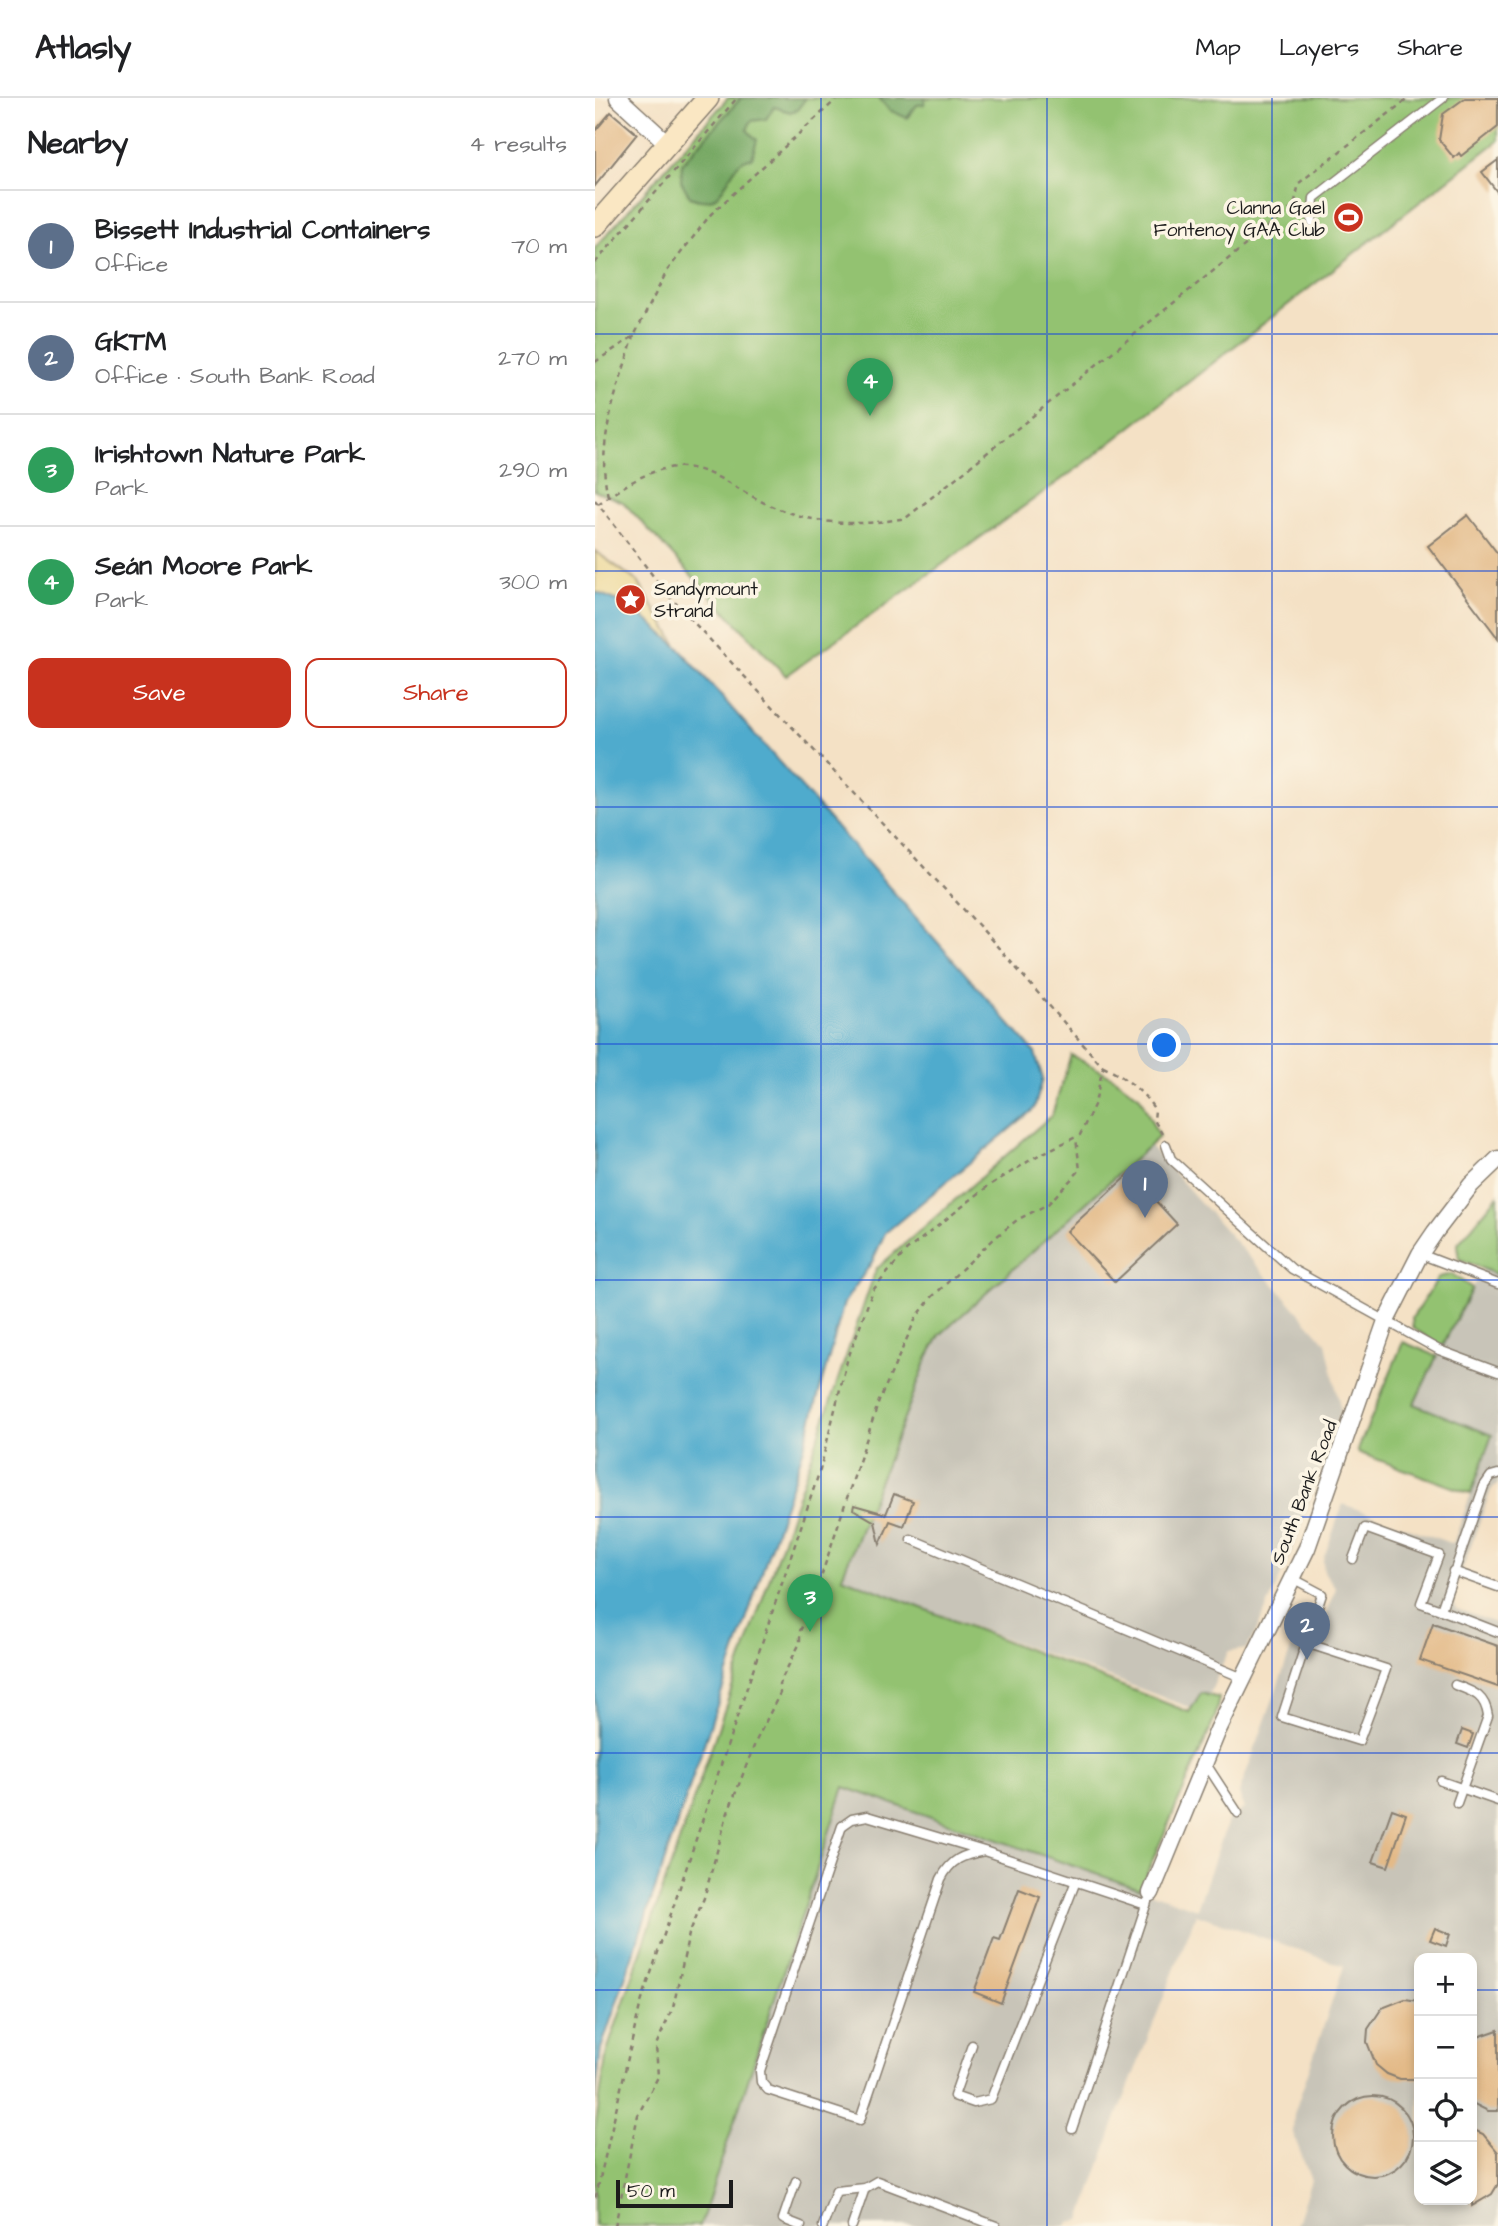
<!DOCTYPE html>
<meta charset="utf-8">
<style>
body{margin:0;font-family:"Architects Daughter",sans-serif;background:#f6f6f6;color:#202124}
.controls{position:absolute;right:21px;bottom:21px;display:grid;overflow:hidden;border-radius:14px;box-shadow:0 4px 10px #0003}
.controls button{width:63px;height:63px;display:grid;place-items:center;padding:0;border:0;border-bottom:2px solid #e0e0e0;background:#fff;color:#202124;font:35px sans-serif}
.scale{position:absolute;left:21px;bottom:18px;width:117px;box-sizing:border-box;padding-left:7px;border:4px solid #1c1c1c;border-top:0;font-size:19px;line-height:24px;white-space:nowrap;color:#1c1c1c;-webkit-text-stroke:5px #fcf5e5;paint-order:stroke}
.you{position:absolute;left:570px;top:948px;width:24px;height:24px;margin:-18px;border:5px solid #fff;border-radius:50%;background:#1a73e8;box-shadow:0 0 0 10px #1a73e833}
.badge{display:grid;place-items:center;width:46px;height:46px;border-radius:50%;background:#c8321e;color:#fff;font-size:23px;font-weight:700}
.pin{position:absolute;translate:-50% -58px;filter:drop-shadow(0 2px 4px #0008)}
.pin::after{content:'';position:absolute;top:37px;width:24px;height:21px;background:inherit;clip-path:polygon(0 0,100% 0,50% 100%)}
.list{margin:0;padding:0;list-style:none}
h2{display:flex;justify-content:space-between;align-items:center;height:91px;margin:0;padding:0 28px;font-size:30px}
h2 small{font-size:23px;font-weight:400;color:#757577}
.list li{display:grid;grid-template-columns:46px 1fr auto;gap:21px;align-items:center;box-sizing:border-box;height:112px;padding:0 28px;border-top:2px solid #e0e0e0}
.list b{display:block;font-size:26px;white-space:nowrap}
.list p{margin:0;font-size:23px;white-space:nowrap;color:#757577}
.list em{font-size:23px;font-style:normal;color:#757577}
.actions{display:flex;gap:14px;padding:21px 28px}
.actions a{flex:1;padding:16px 0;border:2px solid #c8321e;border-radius:14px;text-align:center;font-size:24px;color:#c8321e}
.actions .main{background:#c8321e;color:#fff}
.icon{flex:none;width:38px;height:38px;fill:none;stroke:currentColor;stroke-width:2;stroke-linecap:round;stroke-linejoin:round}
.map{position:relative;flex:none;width:903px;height:2128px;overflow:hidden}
header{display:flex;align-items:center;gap:42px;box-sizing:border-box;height:98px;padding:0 35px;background:#fff;border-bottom:2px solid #e0e0e0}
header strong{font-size:33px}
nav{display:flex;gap:38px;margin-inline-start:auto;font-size:24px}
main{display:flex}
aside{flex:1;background:#fff}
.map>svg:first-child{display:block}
</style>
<header>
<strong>Atlasly</strong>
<nav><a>Map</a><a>Layers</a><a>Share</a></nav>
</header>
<main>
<aside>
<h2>Nearby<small>4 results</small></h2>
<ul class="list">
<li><span class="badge" style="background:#5c6f8a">1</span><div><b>Bissett Industrial Containers</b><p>Office</p></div><em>70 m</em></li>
<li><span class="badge" style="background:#5c6f8a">2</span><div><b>GKTM</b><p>Office · South Bank Road</p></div><em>270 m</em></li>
<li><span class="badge" style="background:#2e9e5b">3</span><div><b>Irishtown Nature Park</b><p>Park</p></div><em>290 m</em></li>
<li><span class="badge" style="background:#2e9e5b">4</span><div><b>Seán Moore Park</b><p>Park</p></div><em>300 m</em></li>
</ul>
<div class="actions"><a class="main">Save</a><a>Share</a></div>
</aside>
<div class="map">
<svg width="903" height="2128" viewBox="0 0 903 2128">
<rect width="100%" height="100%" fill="#fcf5e5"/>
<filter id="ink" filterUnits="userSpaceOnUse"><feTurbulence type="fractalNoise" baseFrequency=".0143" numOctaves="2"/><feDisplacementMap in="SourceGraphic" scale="14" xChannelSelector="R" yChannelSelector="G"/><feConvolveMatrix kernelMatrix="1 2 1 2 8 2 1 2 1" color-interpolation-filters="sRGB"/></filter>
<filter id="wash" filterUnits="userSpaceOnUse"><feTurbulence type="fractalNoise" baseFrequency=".00686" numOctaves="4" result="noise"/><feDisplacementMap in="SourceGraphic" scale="28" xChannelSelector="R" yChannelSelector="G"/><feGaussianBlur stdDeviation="1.57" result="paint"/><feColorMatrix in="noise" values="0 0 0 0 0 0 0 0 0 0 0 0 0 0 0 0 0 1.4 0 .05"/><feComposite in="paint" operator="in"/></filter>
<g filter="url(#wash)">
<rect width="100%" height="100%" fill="#f4e1c5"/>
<g fill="#c8c4b8" fill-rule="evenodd">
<polygon points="555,1048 731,1245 746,1313 696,1455 659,1538 651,1551 633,1554 607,1614 247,1479 333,1259 345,1237"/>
<path d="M903,1146V1386L896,1392L857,1499L861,1511L903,1526V2128H701L716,2082L698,2035L699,2016L749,1868L601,1816L520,2024L486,2122L474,2124L472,2128H105L249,1688L602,1811L634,1720L649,1711L644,1695L708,1518L728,1525L741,1490L729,1474L728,1462L748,1406L858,1446L897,1337L819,1306L863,1213ZM824,1860H877V2102H824Z"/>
</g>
<g fill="#93c271" stroke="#586f46" stroke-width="2">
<polygon points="133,0 903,0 903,43 491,364 191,578 28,404 0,393 0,150"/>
<polygon points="476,957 518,979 545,999 564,1039 345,1237 333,1259 247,1479 594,1614 606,1595 624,1600 620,1620 545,1791 249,1689 105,2128 0,2128 0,2031 12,1953 281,1171 457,1017"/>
<polygon points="903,1097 903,1177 864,1161 862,1147"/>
<polygon points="857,1176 877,1190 847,1249 818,1230 817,1220 844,1179"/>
<polygon points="808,1244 842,1258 819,1306 897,1337 876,1396 762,1354"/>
</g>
<g fill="#76a863" stroke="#496240" stroke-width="2">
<path d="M146,0H211L202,12L195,14L179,9L171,21L156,23L152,32L162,42L157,60C128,61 137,116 95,99L86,83L87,65Z"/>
<polygon points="284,0 330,0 329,6 322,7 312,20 294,12"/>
</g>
<polygon fill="#eeda9e" stroke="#857b5d" stroke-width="2" points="0,453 43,484 83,549 36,508 0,494"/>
<polygon fill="#4fabcd" stroke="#366474" stroke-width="2" points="0,494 36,508 83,549 440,955 448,981 439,1011 290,1135 277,1164 249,1205 208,1353 6,1951 0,2003"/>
<g id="blocks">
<g fill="#e3ba88">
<polygon points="870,0 903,0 903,29 866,58 864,55 859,60 844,42 848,16"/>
<polygon points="16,14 42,36 0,88 0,33"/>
<polygon points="903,62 903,95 887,74"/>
<polygon points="873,417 903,456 903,540 833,448"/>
<polygon points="535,1075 582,1126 520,1184 472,1133"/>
<polygon points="299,1396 318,1403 309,1428 295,1423 285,1446 280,1424 258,1411 259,1407 291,1416"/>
<polygon points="838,1525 903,1548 903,1589 825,1562"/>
<polygon points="867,1632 878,1636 873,1650 862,1646"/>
<polygon points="797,1711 811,1716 793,1769 778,1764"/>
<polygon points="424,1791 445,1799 406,1905 379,1894 399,1840 405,1842"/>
<polygon points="840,1830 855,1836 851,1848 835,1842"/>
<polygon points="810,1901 824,1903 824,1980 819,1981 805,1981 792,1976 781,1967 772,1944 773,1931 787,1910"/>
<polygon points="903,1932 903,2013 893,2013 877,2005 877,1941"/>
<circle cx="778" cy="2038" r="40"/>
<polygon points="877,2031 888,2036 903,2054 903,2086 897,2096 877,2108"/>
</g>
</g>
</g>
<g filter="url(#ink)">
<use href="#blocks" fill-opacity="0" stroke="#887e70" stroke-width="2"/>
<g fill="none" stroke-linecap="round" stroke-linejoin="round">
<defs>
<g id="lane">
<polyline points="717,124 719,100 848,0"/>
<polyline points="571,1047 576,1061 697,1171 844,1252 903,1274"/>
<polyline points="825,1156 903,1186"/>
<polyline points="903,1376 896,1378 889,1388 846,1512 903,1534"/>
<polyline points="316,1441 648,1580"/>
<polyline points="758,1461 770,1430 844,1457 826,1505 846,1512"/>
<polyline points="858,1473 903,1489"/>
<polyline points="697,1480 727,1496 687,1619 764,1643 791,1571 711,1545"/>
<path d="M860,1587C879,1594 890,1597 893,1618L862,1705"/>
<polyline points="609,1663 643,1715"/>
<polyline points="846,1683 903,1703"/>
<path d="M389,1753L272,1718L257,1721L247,1728L165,1973L166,1984L173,1992L265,2022L346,1781C356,1761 368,1757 389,1753L551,1807"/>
<polyline points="377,1947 359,1998 379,2005 396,2001 481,1783"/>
<polyline points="477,2031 552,1804"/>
<polyline points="201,2083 188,2121 206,2128"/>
<polyline points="228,2128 241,2093 270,2090"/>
<polyline points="257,2128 270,2090 282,2083 401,2128"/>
</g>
<g id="street">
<polyline points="23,0 72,45"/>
<polyline points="556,1795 623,1632 712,1450 791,1223 825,1156 840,1134 876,1087 903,1061"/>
</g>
<polyline id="secondary" points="0,128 113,0"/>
</defs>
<use href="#lane" stroke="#887e70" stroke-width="11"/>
<use href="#street" stroke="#887e70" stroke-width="19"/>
<use href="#secondary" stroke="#887e70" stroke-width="24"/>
<g stroke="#887e70" stroke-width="2.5" stroke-dasharray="5 5" stroke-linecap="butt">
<polyline points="0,165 142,0"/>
<polyline points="0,264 39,238 72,173 116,116 243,0"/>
<path d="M13,398C0,345 23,289 39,238"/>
<polyline points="0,402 72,496 387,831 508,969 500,1005 485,1037 442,1058 392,1089 311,1153 278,1192 252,1263 225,1372 45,1908 0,2102"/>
<path d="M3,406C26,390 51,372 80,369C112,366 147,395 174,407C219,427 264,429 311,420L699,108L704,85L814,0"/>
<path d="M508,969C530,979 547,992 560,1012L559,1022L567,1036"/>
<polyline points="20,2128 43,2017 63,1979 61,1947 78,1910 94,1836 109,1800 132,1717 161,1643 185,1595 184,1586 205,1545 205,1533 215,1512 284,1303 321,1220 337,1199 401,1139 422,1122 453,1106 485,1072 481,1040"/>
</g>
<use href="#lane" stroke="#fff" stroke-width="8"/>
<use href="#street" stroke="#fff" stroke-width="16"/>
<use href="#secondary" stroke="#fae7c3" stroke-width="21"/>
</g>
</g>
<path fill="none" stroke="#1d4ed8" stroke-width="2" stroke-opacity="0.55" d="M226,0V2128M452,0V2128M677,0V2128M0,236H903M0,473H903M0,709H903M0,946H903M0,1182H903M0,1419H903M0,1655H903M0,1892H824M877,1892H903"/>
<defs>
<symbol id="stadium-disc" viewBox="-11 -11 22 22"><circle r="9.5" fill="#c8321e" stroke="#fcf5e5"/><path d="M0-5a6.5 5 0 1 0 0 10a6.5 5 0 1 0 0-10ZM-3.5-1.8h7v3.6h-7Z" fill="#fff"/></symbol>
<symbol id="sight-disc" viewBox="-11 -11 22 22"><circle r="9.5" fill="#c8321e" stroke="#fcf5e5"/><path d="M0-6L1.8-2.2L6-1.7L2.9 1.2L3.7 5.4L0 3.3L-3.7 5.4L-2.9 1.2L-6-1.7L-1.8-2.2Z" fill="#fff"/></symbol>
</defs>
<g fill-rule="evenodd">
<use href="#stadium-disc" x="736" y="102" width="35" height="35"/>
<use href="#sight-disc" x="18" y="484" width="35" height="35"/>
</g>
<g text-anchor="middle" stroke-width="7" stroke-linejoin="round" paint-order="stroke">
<g font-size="19" fill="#1c1c1c" stroke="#fcf5e5" text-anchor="end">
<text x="730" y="116">Clanna Gael<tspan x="730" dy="22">Fontenoy GAA Club</tspan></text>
<text x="59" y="497" text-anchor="start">Sandymount<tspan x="59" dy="22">Strand</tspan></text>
</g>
<g font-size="19" fill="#1c1c1c" stroke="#fcf5e5">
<text transform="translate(708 1394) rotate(-69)" y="7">South Bank Road</text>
</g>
</g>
</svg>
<div class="controls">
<button>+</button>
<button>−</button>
<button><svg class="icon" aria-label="locate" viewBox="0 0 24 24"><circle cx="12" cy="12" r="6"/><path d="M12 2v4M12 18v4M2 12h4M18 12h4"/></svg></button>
<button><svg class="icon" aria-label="layers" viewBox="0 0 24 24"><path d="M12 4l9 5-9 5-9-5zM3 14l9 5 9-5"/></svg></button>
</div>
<div class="scale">50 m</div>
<div class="you"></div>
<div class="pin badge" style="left:550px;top:1120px;background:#5c6f8a">1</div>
<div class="pin badge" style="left:712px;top:1562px;background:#5c6f8a">2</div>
<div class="pin badge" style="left:215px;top:1534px;background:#2e9e5b">3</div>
<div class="pin badge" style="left:275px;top:318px;background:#2e9e5b">4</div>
</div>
</main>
